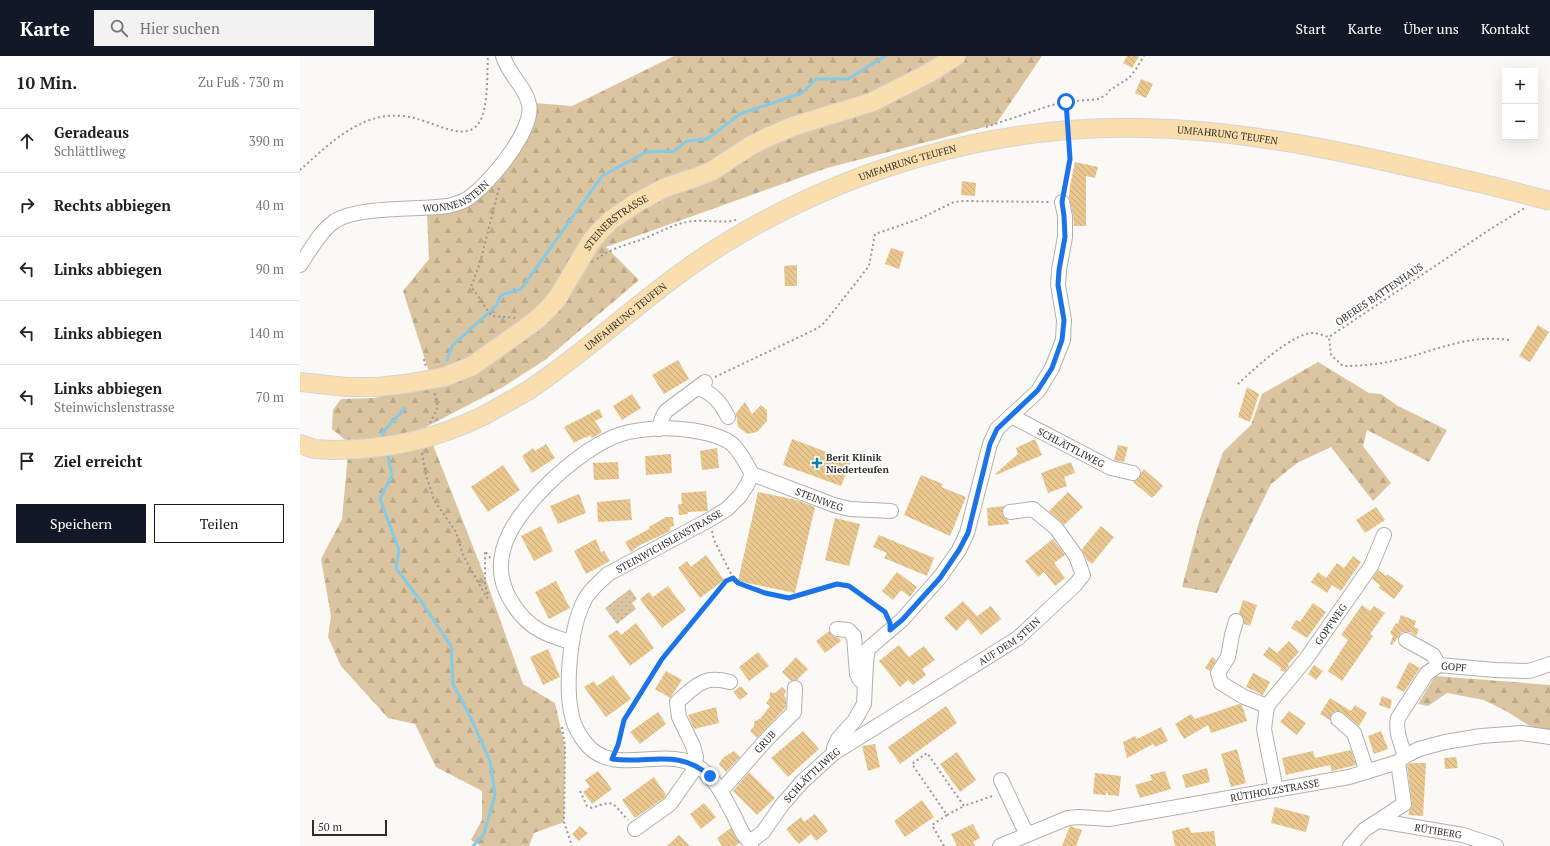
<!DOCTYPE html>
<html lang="de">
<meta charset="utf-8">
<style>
body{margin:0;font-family:"PT Serif",serif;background:#f2f2f2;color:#202124}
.controls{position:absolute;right:12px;top:12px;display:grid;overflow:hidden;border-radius:0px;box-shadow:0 4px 16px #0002}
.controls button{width:36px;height:36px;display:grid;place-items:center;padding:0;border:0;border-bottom:1px solid #e0e0e0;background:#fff;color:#202124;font:20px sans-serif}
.scale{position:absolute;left:12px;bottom:10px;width:75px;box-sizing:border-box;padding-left:4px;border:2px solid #2f2e2d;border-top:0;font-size:11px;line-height:14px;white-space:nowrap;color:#2f2e2d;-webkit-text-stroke:3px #fff;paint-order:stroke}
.stop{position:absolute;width:12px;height:12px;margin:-9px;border:3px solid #1a73e8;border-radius:50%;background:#fff}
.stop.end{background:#1a73e8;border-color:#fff;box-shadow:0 1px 4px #0008}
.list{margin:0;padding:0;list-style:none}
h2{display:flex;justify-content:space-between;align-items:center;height:52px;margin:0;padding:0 16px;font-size:17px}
h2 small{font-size:13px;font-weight:400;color:#757577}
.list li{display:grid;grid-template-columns:26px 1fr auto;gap:12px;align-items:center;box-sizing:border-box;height:64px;padding:0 16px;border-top:1px solid #e0e0e0}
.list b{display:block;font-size:15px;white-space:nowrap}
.list p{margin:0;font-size:13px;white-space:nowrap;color:#757577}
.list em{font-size:13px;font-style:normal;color:#757577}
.actions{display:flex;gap:8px;padding:12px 16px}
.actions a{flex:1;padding:9px 0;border:1px solid #111827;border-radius:0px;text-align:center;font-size:14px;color:#111827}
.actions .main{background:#111827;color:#fff}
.icon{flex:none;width:22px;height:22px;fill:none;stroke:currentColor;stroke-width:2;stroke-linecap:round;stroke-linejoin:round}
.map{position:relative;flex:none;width:1250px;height:790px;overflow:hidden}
header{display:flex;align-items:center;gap:24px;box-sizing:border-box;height:56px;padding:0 20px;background:#111827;color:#fff}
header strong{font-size:19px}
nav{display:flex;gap:22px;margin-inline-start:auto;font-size:14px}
.search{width:280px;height:36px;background:#f2f2f2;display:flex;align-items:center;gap:10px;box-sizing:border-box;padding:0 14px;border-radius:0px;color:#757577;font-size:15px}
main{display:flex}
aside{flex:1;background:#fff}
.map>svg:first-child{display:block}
</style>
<header>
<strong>Karte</strong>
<div class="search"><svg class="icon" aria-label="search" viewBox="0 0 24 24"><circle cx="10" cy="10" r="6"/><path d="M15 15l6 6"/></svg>Hier suchen</div>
<nav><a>Start</a><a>Karte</a><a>Über uns</a><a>Kontakt</a></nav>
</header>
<main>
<aside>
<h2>10 Min.<small>Zu Fuß · 730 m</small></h2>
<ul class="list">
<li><svg class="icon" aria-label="ahead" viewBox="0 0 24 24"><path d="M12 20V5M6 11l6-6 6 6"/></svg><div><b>Geradeaus</b><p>Schlättliweg</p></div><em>390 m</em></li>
<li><svg class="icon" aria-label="right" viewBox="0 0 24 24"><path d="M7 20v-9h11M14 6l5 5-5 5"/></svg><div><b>Rechts abbiegen</b></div><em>40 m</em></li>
<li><svg class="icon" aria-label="left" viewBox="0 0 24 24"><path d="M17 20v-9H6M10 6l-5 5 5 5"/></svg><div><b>Links abbiegen</b></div><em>90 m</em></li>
<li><svg class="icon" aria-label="left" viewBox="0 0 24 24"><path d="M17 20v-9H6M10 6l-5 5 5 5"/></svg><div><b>Links abbiegen</b></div><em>140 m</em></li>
<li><svg class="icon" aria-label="left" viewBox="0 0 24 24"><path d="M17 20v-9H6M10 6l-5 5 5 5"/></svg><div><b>Links abbiegen</b><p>Steinwichslenstrasse</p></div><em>70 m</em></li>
<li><svg class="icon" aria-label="arrive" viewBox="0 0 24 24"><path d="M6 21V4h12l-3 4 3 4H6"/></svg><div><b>Ziel erreicht</b></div></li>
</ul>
<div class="actions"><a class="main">Speichern</a><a>Teilen</a></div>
</aside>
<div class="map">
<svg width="1250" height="790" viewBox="0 0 1250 790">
<defs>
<pattern id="forest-firs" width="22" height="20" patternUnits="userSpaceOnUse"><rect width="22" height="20" fill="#dbc4a0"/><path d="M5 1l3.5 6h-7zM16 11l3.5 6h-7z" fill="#bca98a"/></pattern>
<pattern id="park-dots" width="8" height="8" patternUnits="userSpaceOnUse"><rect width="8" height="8" fill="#dbc4a0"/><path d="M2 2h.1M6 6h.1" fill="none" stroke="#bca98a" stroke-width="1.8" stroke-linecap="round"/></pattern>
<pattern id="building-back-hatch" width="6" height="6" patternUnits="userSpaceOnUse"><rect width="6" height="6" fill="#e9c78f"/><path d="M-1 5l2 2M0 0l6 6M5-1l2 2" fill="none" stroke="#c8ab7c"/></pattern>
</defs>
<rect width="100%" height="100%" fill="#fbf9f6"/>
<g fill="url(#forest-firs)">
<polygon points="374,0 742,0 696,68 527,112 306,191 339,224 245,304 203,331 126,371 186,524 223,628 255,647 265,691 264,766 234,777 229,790 180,790 171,784 182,764 182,735 136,711 115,668 88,662 41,610 28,581 31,560 21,503 42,463 49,387 32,373 33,354 41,343 75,342 132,325 103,235 129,203 127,158 170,146 235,47 272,50"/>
<polygon points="1018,306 1069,337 1081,338 1098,350 1147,374 1129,406 1067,374 1063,390 1091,427 1073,445 1031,391 997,407 971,428 917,537 882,531 899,466 923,396 951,369 962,338"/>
<polygon points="1135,620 1250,629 1250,683 1206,655 1184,644 1147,637 1128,650 1118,648"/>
</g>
<polygon fill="url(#park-dots)" points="330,533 337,543 332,547 336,553 317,568 305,552"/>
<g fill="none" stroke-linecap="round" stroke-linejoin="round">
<g stroke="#83cbe7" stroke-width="3">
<polyline points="147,304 152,290 196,250 201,239 221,233 302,120 346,96 374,95 387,85 407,83 440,58 502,37 516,23 548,23 585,0"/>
<polyline points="84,385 82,377 105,352"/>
<polyline points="87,396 92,419 80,443 99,494 96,512 125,551 151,590 153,628 169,658 190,705 195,739 184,778 173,790"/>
</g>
</g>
<g fill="url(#building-back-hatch)">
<polygon points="827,0 839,0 832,12 823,7"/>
<polygon points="841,23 853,28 846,42 835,37"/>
<polygon points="775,106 798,111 795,122 786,120 786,170 774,170 773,158 769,142 770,130"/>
<polygon points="662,125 676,127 675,140 661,139"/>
<polygon points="591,192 604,196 599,213 585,208"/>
<polygon points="497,209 497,230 485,230 484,210"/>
<polygon points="1238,269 1249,276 1230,306 1219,300"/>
<polygon points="378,304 389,323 364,338 352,319"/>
<polygon points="947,331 959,338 950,366 938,361"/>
<polygon points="332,338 341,352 322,364 313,350"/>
<polygon points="445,346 452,358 461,349 467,354 467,365 457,376 447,378 438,371 436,357"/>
<polygon points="299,353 303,361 295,365 302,376 292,382 290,379 286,382 285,381 274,387 264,371"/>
<polygon points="492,383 551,405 541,430 483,409"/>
<polygon points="735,383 742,399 696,419 695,418 718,398 716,392"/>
<polygon points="246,388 255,402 232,417 222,400 233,392 235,395"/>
<polygon points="818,389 828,391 824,406 814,404"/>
<polygon points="417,392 419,412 402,414 400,395"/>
<polygon points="371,398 372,417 346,419 345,400"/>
<polygon points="318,406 319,423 294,424 293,407"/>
<polygon points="771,406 775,417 764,421 767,430 748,437 741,417"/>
<polygon points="203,409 220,434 188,456 171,431"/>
<polygon points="844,413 863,430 852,442 833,426 839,422 841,417"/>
<polygon points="621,419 643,428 641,431 666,441 650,480 604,459"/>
<polygon points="406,435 408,455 388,456 388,458 379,459 378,448 382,448 381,437"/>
<polygon points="458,436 496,444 515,451 495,537 438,525"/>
<polygon points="768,436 783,451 764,469 749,455"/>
<polygon points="279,438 286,457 258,468 250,450"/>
<polygon points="330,443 332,464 298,466 297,446"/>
<polygon points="704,450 702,457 704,461 708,464 709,468 688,470 687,452"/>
<polygon points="1076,451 1085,464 1065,477 1056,464"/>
<polygon points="366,461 373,461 374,470 370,471 370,475 338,490 331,496 325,486 349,473 349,471"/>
<polygon points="535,462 560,468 549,510 525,504"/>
<polygon points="241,470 253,495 234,505 221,480"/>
<polygon points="801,470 814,481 792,508 786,503 782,493"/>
<polygon points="579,479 634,502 627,520 584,502 587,497 573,491"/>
<polygon points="296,483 301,496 304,495 310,505 286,518 274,495"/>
<polygon points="753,483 765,499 754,507 765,522 755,530 744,516 738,521 725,505"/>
<polygon points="406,499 424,524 400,542 378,512 387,505 391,511"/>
<polygon points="1053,500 1061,506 1041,535 1032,529 1027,537 1011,526 1018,516 1026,522 1037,507 1044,512"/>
<polygon points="1078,514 1086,520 1087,518 1104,530 1094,543 1079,532 1080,529 1072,523"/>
<polygon points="597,516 617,531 610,541 601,534 593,544 582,535"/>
<polygon points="256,525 270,552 249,563 235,536"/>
<polygon points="368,530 386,554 362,572 340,543 349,536 353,541"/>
<polygon points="943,544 957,549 950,570 944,568 944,563 939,557"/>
<polygon points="663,545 677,560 691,550 701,563 681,579 668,563 656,575 644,562"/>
<polygon points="1013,547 1026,556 1007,582 991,572 996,564 1000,566"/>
<polygon points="1062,549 1070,555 1074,550 1085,557 1070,578 1073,580 1042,625 1028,615 1048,584 1041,579"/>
<polygon points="1101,559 1116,565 1114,571 1119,573 1116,580 1110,576 1102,576 1092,589 1090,588 1093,580 1090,577 1096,567 1098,568"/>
<polygon points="336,567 354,592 330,610 308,580 317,574 321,579"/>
<polygon points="529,575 532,580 539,582 541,585 525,597 516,585"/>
<polygon points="989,585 999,596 988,608 989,610 984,616 980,614 981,612 963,599 969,591 977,597"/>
<polygon points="599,589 609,601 624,590 635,604 622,613 626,619 613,629 608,624 600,631 579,605"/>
<polygon points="248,593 260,621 243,629 230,601"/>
<polygon points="458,596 469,610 449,625 439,611"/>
<polygon points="496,601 508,613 497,624 491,625 482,616"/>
<polygon points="912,601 916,604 910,615 905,612"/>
<polygon points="1109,606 1120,612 1104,636 1096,632"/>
<polygon points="1014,609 1023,615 1016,624 1008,618"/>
<polygon points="366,615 382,624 370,642 355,633"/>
<polygon points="953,617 970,626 963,639 946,631"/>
<polygon points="313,619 331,643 306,661 284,631 294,625 297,630"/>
<polygon points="441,630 448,638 440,644 433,636"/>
<polygon points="482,631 486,635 484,640 486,642 486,651 457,682 450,675 454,670 454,666 457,664 460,663 470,650 466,647 470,642 470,636 475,637"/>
<polygon points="1082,640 1092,644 1090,653 1079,649"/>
<polygon points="1030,642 1051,655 1055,649 1067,657 1059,670 1040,655 1036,655 1032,657 1030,664 1020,658"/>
<polygon points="939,648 942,649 947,665 911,677 908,669 884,683 875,668 891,658 895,663"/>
<polygon points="646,650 657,667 600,708 588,691"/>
<polygon points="416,651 419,667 394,673 388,659"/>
<polygon points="989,655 1006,667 997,679 980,666"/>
<polygon points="358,656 366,668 340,688 330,676"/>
<polygon points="861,671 868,685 855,691 853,688 827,702 823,686 835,680 837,683"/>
<polygon points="503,675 519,693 488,721 471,702"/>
<polygon points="1081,675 1088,693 1074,698 1068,680"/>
<polygon points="575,688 580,711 568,715 562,690"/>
<polygon points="937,693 946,727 931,731 921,698"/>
<polygon points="1051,694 1056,709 1032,715 1030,709 986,719 982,702 1013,695 1015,702"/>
<polygon points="434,695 440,701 426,716 419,708 424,701"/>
<polygon points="657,696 676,724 660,736 640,708"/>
<polygon points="1156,701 1158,712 1145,713 1144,702"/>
<polygon points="1111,707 1126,707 1123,760 1108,759 1112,747 1107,709"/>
<polygon points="907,712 910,726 886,732 882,719"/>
<polygon points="298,715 312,733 292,748 283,736 290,731 285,724"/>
<polygon points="865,715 871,733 840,742 835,729 852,724 850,719"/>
<polygon points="449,716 475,742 457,759 433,735"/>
<polygon points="795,717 821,720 819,740 808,739 807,735 806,735 806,739 793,738"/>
<polygon points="354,721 366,739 364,742 335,762 322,744"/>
<polygon points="622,744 634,761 605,781 594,765"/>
<polygon points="404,747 416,761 401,773 390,758"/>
<polygon points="975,751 1010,760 1006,776 971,767"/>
<polygon points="515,758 528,775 516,785 511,778 499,788 486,773 501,761 504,766"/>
<polygon points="673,768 680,782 673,786 675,790 657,790 651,778"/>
<polygon points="280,770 288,777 279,785 272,778"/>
<polygon points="770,770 782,774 776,790 762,790"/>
<polygon points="889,771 891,777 914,775 916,790 875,790 872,775"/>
<polygon points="431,772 440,787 435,790 422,790 417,782"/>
<polygon points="379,779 390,790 367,790"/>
</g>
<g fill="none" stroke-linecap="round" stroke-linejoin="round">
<defs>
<g id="minor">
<path id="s1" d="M0,209C10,195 20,175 35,165C59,150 118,154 148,150C155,148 164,146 170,141C190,127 235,73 229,48C225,30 208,18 203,0"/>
<path d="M398,332C413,337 421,347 428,361"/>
<path id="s2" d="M711,360L811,412L833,417"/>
<polyline points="359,373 362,362 366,355 405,326"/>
<path id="s3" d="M452,418L534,449L550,453L591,455"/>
<polyline points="936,565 932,579 928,601 918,617 921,627 944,641 967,650"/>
<polyline points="537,573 548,574 554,580 557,618 560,624"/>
<polyline points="1106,584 1133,599 1139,609"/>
<path d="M272,587C262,583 250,580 241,575C228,568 217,556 210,543C183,497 221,454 253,423C274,404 301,382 329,376C349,372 370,371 390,374C403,376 421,379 432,388C441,396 446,408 452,418L447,429L440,440L427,453L409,464L308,518C300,526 289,534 284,545C270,573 264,634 273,664C276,675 286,690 295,696C307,704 319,705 333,704C346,704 362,701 375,703C406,706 420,732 432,756C436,763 439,771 443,778C446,782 450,785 451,790"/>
<polyline points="1038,663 1054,677 1067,716"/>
<polyline points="534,697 534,692 538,683 555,664 564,648 566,606 568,593 602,564 640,521 659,494 667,477 690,388 697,373 738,335 752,312 763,284 764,264 758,229 759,214 765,181 765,160 762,146"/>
<path id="s4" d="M1105,700C1101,687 1095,675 1098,662L1127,617L1139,609L1195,614L1229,615L1250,608"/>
<polyline points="701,724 727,779"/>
<path id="s5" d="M976,734L964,673L967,650L1006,603L1071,510L1084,479"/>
<path id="s6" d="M421,735L468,682L494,656L495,632"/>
<path id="s7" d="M1080,765L1163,779L1196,790"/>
<path d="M335,773L370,748L394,714L396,701L393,690L379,661L377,646C397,629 403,619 430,626"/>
<path id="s8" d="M450,786L463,776L482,749L502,726L534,697L718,582L775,529L783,519L776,500L756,472L733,453L710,456"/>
<path id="s9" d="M700,790L768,762L779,761L809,763L1049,721L1098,706L1105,700L1119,693L1145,686L1181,680L1222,677L1250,681"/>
<polyline points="1050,790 1064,774 1104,748 1098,706"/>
</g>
<g id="major">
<path id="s10" d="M0,326L47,331H77L104,328L144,321L172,310L234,266L245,256L257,243L290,187L300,175L311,164L336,147L364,132L397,121L412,115L450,90L468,81L494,70L572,46L629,17L656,0"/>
<path id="s11" d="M185,359L229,334L253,317C310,275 362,226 422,189C548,111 694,69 842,72C960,74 1077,103 1192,130"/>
<polyline points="0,388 14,393 33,394"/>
</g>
</defs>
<use href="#minor" stroke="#b1b0ad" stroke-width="16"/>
<use href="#major" stroke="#d5d5d5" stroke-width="20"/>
<g stroke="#9a9896" stroke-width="2" stroke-dasharray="2 3" stroke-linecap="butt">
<polyline points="766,46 767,54"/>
<polyline points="686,71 752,49 766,46 799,43 807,38 810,34 829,22 836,13 844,0"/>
<path d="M0,114C25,92 52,64 87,60C97,59 108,60 117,63C139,68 173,91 183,58C188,40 187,19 188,0"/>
<path d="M199,132L180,207L171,231C179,240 184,251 192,260L217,262"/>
<polyline points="764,134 770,103"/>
<path d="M297,203C312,191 331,188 348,181C364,174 378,166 395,165C410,164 425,168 439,163"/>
<path d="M1209,284C1170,278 1137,294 1101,303C1082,308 1062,310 1043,310L1031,299L1029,281L1192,172L1225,152"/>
<polyline points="124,303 126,311"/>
<polyline points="415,321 518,272 525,266 569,210 575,178 619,163 654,146 663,145 751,146"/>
<path d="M938,328C953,314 993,276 1014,277C1018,277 1024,280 1029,281"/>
<polyline points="130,367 138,351 134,336"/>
<polyline points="122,397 126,419 134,444 156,476 163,499 187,542 188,540 185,528 185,495 191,503"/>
<polyline points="412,475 414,484 433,522 437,527 465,537 489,542 537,528 549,530 585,556 587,561"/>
<polyline points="262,671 265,691 264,766 272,790"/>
<polyline points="316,693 324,664 362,603 426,525 433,522"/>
<path d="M280,735L287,750L292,752C315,743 312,747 328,764"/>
<polyline points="647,759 664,750"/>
<polyline points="644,790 632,769 647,759 612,708 627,697 664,750 695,739"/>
</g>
<use href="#minor" stroke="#fff" stroke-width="14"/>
<use href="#major" stroke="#fadead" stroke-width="18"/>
<defs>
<g id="major-bridge">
<polyline points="1192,130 1250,145"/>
<path d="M33,394C91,393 134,384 185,359"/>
</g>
</defs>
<use href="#major-bridge" stroke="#d5d5d5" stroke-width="20" stroke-linecap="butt"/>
<polyline stroke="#9a9896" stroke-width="2" stroke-dasharray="2 3" stroke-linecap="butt" points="767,54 770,103"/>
<use href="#major-bridge" stroke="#fadead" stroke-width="18"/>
</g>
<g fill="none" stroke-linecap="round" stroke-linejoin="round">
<path stroke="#1a73e8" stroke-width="5" d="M410,720C378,692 350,708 312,703L318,689L324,664L362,603L426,525L433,522L438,527L465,537L489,542L537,528L549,530L585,556L590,567V574L602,564L640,522L659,494L668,477L690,388L697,373L738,334L752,312L762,284L764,264L758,229L759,214L765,181L764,160L762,146L770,103L766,46"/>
</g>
<path fill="#0385a8" stroke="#fff" stroke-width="1.5" d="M515 401h4v4h4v4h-4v4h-4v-4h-4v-4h4z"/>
<g text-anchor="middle" stroke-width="3.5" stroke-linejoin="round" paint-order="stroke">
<g font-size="10" fill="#2f2e2d" stroke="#fff">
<text dy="4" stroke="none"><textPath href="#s11" startOffset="820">UMFAHRUNG TEUFEN</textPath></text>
<text dy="4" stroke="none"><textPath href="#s11" startOffset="496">UMFAHRUNG TEUFEN</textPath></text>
<text dy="4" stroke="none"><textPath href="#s1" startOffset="182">WONNENSTEIN</textPath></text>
<text dy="4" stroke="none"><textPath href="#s10" startOffset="382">STEINERSTRASSE</textPath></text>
<text transform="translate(1079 238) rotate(-34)" y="4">OBERES BATTENHAUS</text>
<text dy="4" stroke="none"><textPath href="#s11" startOffset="172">UMFAHRUNG TEUFEN</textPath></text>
<text dy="4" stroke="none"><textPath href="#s2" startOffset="68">SCHLÄTTLIWEG</textPath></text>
<text dy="4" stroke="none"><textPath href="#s3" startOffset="72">STEINWEG</textPath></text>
<text transform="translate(369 485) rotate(-29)" y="4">STEINWICHSLENSTRASSE</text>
<text dy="4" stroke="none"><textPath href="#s5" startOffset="189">GOPFWEG</textPath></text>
<text dy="4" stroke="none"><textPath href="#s8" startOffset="331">AUF DEM STEIN</textPath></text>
<text dy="4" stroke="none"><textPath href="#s4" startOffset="122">GOPF</textPath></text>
<text dy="4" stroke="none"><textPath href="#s6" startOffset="66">GRUB</textPath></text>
<text dy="4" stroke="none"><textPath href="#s8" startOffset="92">SCHLÄTTLIWEG</textPath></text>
<text dy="4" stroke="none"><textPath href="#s9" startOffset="283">RÜTIHOLZSTRASSE</textPath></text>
<text dy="4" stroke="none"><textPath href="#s7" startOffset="59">RÜTIBERG</textPath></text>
</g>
<g font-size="10" font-weight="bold" fill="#2f2e2d" stroke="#fff" text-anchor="start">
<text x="526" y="405">Berit Klinik<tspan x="526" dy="12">Niederteufen</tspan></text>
</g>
</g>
</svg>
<div class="controls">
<button>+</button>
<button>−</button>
</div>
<div class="scale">50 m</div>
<div class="stop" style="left:766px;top:46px"></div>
<div class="stop end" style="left:410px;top:720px"></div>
</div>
</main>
